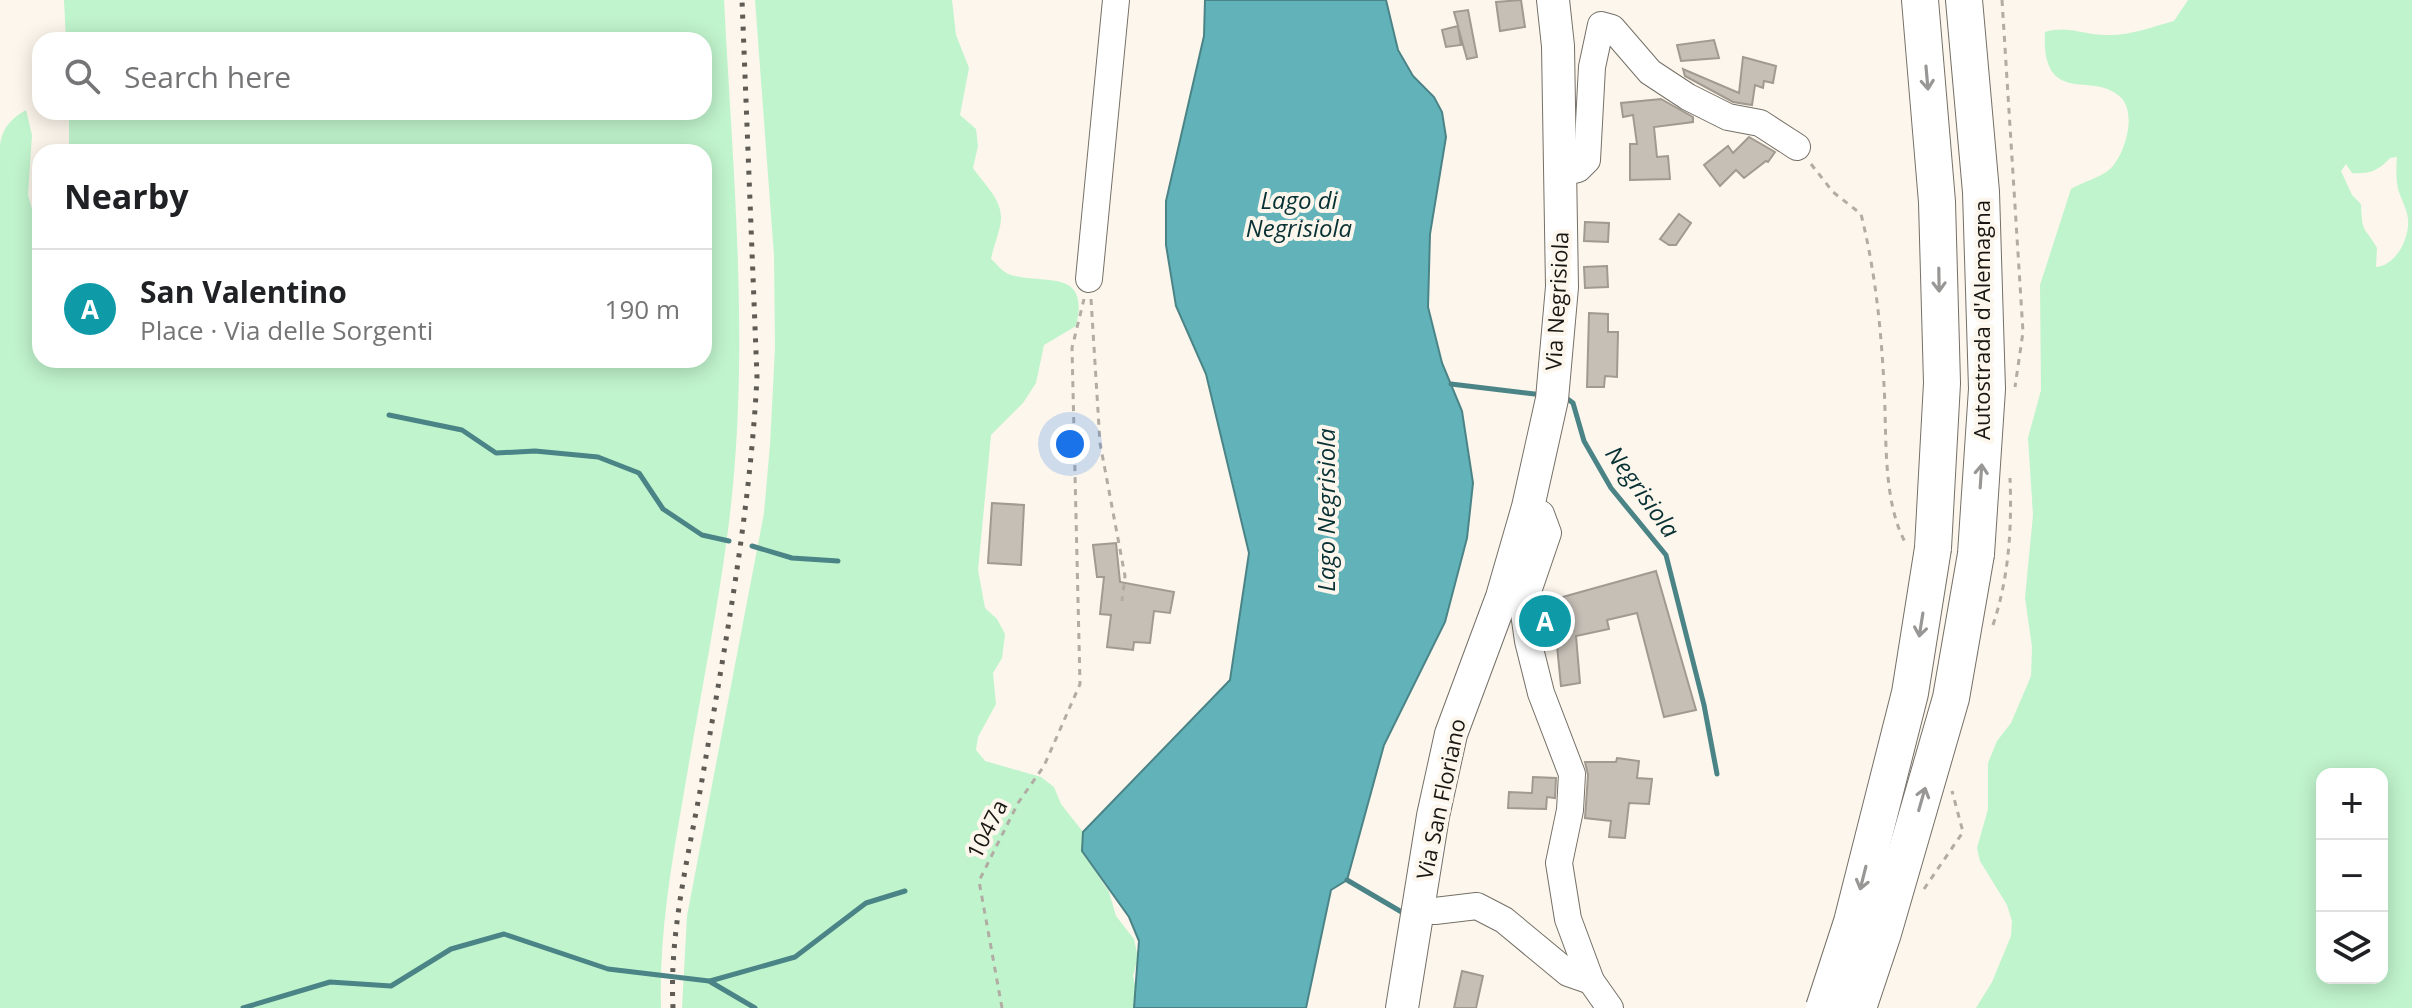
<!DOCTYPE html>
<meta charset="utf-8">
<style>
body{margin:0;font-family:"Open Sans",sans-serif;background:#f2f2f2;color:#202124}
.controls{position:absolute;right:24px;bottom:24px;display:grid;overflow:hidden;border-radius:16px;box-shadow:0 4px 20px #0003}
.controls button{width:72px;height:72px;display:grid;place-items:center;padding:0;border:0;border-bottom:2px solid #e0e0e0;background:#fff;color:#202124;font:40px sans-serif}
.you{position:absolute;left:1070px;top:444px;width:28px;height:28px;margin:-20px;border:6px solid #fff;border-radius:50%;background:#1a73e8;box-shadow:0 0 0 12px #1a73e833}
.badge{display:grid;place-items:center;width:52px;height:52px;border-radius:50%;background:#0f766e;color:#fff;font-size:26px;font-weight:700}
.pin{position:absolute;translate:-50% -50%;border:4px solid #fff;box-shadow:0 2px 8px #0006}
.list{margin:0;padding:0;list-style:none}
h2{display:flex;justify-content:space-between;align-items:center;height:104px;margin:0;padding:0 32px;font-size:34px}
h2 small{font-size:26px;font-weight:400;color:#757577}
.list li{display:grid;grid-template-columns:52px 1fr auto;gap:24px;align-items:center;box-sizing:border-box;height:120px;padding:0 32px;border-top:2px solid #e0e0e0}
.list b{display:block;font-size:30px;white-space:nowrap}
.list p{margin:0;font-size:26px;white-space:nowrap;color:#757577}
.list em{font-size:26px;font-style:normal;color:#757577}
.icon{flex:none;width:44px;height:44px;fill:none;stroke:currentColor;stroke-width:2;stroke-linecap:round;stroke-linejoin:round}
.map{position:relative;flex:none;width:2412px;height:1008px;overflow:hidden}
.search{position:absolute;background:#fff;box-shadow:0 4px 20px #0003;left:32px;top:32px;width:680px;height:88px;display:flex;align-items:center;gap:20px;box-sizing:border-box;padding:0 28px;border-radius:24px;color:#757577;font-size:30px}
.panel{position:absolute;background:#fff;box-shadow:0 4px 20px #0003;left:32px;top:144px;width:680px;height:224px;border-radius:24px}
.map>svg:first-child{display:block}
</style>
<div class="map">
<svg width="2412" height="1008" viewBox="0 0 2412 1008">
<rect width="100%" height="100%" fill="#fcf6ec"/>
<g fill="#c0f4cc" fill-rule="evenodd">
<path d="M64,0H724C733,176 751,355 728,530C716,622 697,713 682,804C670,872 659,939 661,1008H0V146C1,130 11,118 26,110L32,135L28,195L37,227L40,228V360H704V152H69V112H704V40H66Z"/>
<path d="M755,0H952L956,35L969,68L960,115L976,129L978,146L973,168C983,183 1002,199 1001,219C1001,228 993,248 991,259C997,264 1003,273 1011,275C1047,285 1090,268 1076,326L1044,345L1036,383L1023,403L991,435L978,570L985,608L997,619L1005,634L1002,658L993,673L996,704L978,737L976,750L985,761L1041,777L1054,787L1061,804L1083,832L1082,851L1109,892L1116,916L1134,939L1138,958L1133,976L1140,1008H682L687,916L764,513L770,445L775,348L774,256Z"/>
<path d="M2188,0H2412V1008H1976L1992,982L2011,936L2012,921L2007,905L1980,861L1977,848L1988,809V763L1997,741L2011,723L2031,676L2032,647L2025,598L2033,515L2028,438L2041,390L2040,285L2071,189C2082,182 2100,178 2110,169C2125,155 2139,110 2118,95C2100,81 2080,88 2064,81C2045,74 2044,49 2045,32C2067,25 2084,35 2106,35C2129,36 2152,27 2174,21ZM2397,157C2396,167 2396,179 2398,189C2401,199 2407,209 2408,219C2410,239 2395,266 2376,267L2377,248C2364,225 2362,235 2361,204L2352,195L2341,171L2346,164L2352,173C2370,174 2378,171 2390,158ZM2382,774V978H2322V774Z"/>
</g>
<polygon fill="#61b3b9" stroke="#4b8487" stroke-width="2" points="1205,0 1386,0 1398,50 1413,76 1434,97 1442,112 1446,137 1430,234 1428,307 1442,363 1462,411 1473,483 1467,538 1445,622 1384,745 1347,880 1331,890 1306,1008 1134,1008 1139,941 1129,917 1082,851 1083,832 1230,680 1249,553 1206,374 1176,306 1166,245 1166,201 1204,36"/>
<g fill="none" stroke-linecap="round" stroke-linejoin="round">
<g stroke="#4b8487" stroke-width="5">
<polyline points="1451,384 1543,395"/>
<polyline points="1565,397 1573,403 1584,441 1611,488 1666,555 1704,705 1717,774"/>
<polyline points="389,415 462,430 496,453 535,451 598,457 639,473 663,509 702,535 729,541"/>
<polyline points="752,546 792,558 838,561"/>
<polyline points="1347,880 1405,914"/>
<polyline points="710,981 795,957 866,903 905,891"/>
<polyline points="243,1008 330,982 391,986 451,949 504,934 608,969 709,981 755,1008"/>
</g>
</g>
<g fill="#c5bfb6" stroke="#a09a91" stroke-width="2">
<polygon points="1521,0 1525,27 1500,31 1496,2"/>
<polygon points="1468,10 1477,57 1467,59 1458,27 1461,45 1446,47 1442,30 1458,26 1454,12"/>
<polygon points="1714,40 1719,58 1681,61 1677,45"/>
<polygon points="1743,57 1776,66 1773,83 1764,81 1763,88 1755,85 1752,105 1733,102 1685,76 1683,69 1739,93"/>
<polygon points="1661,99 1693,117 1693,122 1654,127 1657,157 1668,156 1670,179 1630,180 1630,144 1637,144 1633,115 1623,117 1621,103"/>
<polygon points="1749,137 1775,152 1768,162 1766,161 1744,178 1736,170 1720,186 1704,165 1728,146 1733,153"/>
<polygon points="1679,214 1691,223 1676,245 1669,245 1660,239"/>
<polygon points="1585,222 1609,223 1608,242 1584,241"/>
<polygon points="1607,266 1608,287 1585,288 1584,267"/>
<polygon points="1589,313 1608,314 1608,332 1618,332 1617,377 1605,376 1604,387 1587,387"/>
<polygon points="992,503 1024,505 1021,565 988,563"/>
<polygon points="1116,543 1120,582 1174,592 1170,613 1154,611 1150,643 1134,642 1133,650 1107,647 1111,615 1100,614 1104,577 1097,577 1093,545"/>
<polygon points="1656,571 1696,710 1664,717 1637,613 1607,620 1609,629 1576,636 1580,683 1561,686 1556,636 1544,637 1541,603"/>
<polygon points="1617,758 1639,761 1637,778 1652,779 1649,804 1629,803 1625,838 1609,837 1611,821 1585,818 1588,775 1585,762 1616,762"/>
<polygon points="1533,777 1556,778 1555,798 1547,797 1546,809 1508,808 1509,792 1532,793"/>
<polygon points="1462,971 1483,976 1476,1008 1454,1008"/>
</g>
<g fill="none" stroke-linecap="round" stroke-linejoin="round">
<defs>
<g id="minor">
<polyline points="1560,173 1578,169 1587,160 1592,67 1601,25 1612,28 1650,72 1688,97 1728,117 1760,123 1797,147"/>
<polyline points="1089,279 1116,0"/>
<polyline points="1528,507 1541,514 1548,533 1523,606 1528,641 1541,693 1572,774 1570,810 1559,863 1568,919 1591,981 1610,1008"/>
<polyline points="1419,909 1435,911 1477,906 1504,920 1568,973 1591,981"/>
</g>
<polyline id="major" points="1402,1008 1433,816 1451,734 1502,597 1528,507 1552,399 1562,287 1558,46 1553,0"/>
<g id="highway">
<polyline points="1920,0 1937,202 1942,383 1933,548"/>
<polyline points="1964,0 1981,192 1987,389 1976,554"/>
</g>
</defs>
<use href="#minor" stroke="#757067" stroke-width="28"/>
<use href="#major" stroke="#757067" stroke-width="34"/>
<use href="#highway" stroke="#757067" stroke-width="38"/>
<g stroke="#b1aca4" stroke-width="3" stroke-dasharray="6 6" stroke-linecap="butt">
<polyline points="2002,0 2023,332 2015,387"/>
<path d="M1811,164L1833,192L1861,214C1875,270 1881,327 1884,385C1887,433 1882,499 1905,542"/>
<polyline points="1091,299 1100,443 1125,576 1122,601"/>
<path d="M1993,625C2009,577 2012,528 2010,478"/>
<polyline points="1924,889 1963,832 1952,791"/>
<polyline points="1002,1008 979,881 1018,803 1044,766 1080,684 1072,348 1084,299"/>
</g>
<use href="#minor" stroke="#fff" stroke-width="26"/>
<use href="#major" stroke="#fff" stroke-width="32"/>
<use href="#highway" stroke="#fff" stroke-width="36"/>
<path stroke="#5f5c56" stroke-width="5" stroke-dasharray="4 8" stroke-linecap="butt" d="M673,1008C669,932 689,854 702,780C725,646 750,513 757,377L742,0"/>
<defs>
<g id="highway-bridge">
<polyline points="1824,1008 1852,922 1910,693 1933,548"/>
<polyline points="1858,1008 1883,933 1951,698 1976,554"/>
</g>
</defs>
<use href="#highway-bridge" stroke="#757067" stroke-width="38" stroke-linecap="butt"/>
<use href="#highway-bridge" stroke="#fff" stroke-width="36"/>
</g>
<defs><path id="oneway-shaft" d="M-6 0H5M1.5-3L5.5 0L1.5 3" fill="none" stroke-width="1.6" stroke-linecap="round" stroke-linejoin="round" transform="scale(2)"/></defs>
<g stroke="#989795">
<use href="#oneway-shaft" transform="translate(1927 78) rotate(85)"/>
<use href="#oneway-shaft" transform="translate(1939 280) rotate(89)"/>
<use href="#oneway-shaft" transform="translate(1981 476) rotate(-86)"/>
<use href="#oneway-shaft" transform="translate(1921 625) rotate(99)"/>
<use href="#oneway-shaft" transform="translate(1922 799) rotate(-74)"/>
<use href="#oneway-shaft" transform="translate(1863 878) rotate(104)"/>
</g>
<g text-anchor="middle" stroke-width="8" stroke-linejoin="round" paint-order="stroke">
<g font-size="22" fill="#191713" stroke="#fcf6ec">
<text transform="translate(1557 301) rotate(-87)" y="8">Via Negrisiola</text>
<text transform="translate(1982 320) rotate(-90)" y="8">Autostrada d'Alemagna</text>
<text transform="translate(1441 799) rotate(-78)" y="8">Via San Floriano</text>
<text transform="translate(987 829) rotate(-63)" y="8">1047a</text>
</g>
<g font-size="24" font-style="italic" fill="#073134" stroke="#fcf6ec">
<text x="1299" y="209">Lago di<tspan x="1299" dy="28">Negrisiola</tspan></text>
<text transform="translate(1642 492) rotate(54)" y="8">Negrisiola</text>
<text transform="translate(1327 510) rotate(-90)" y="8">Lago Negrisiola</text>
</g>
</g>
</svg>
<div class="controls">
<button>+</button>
<button>−</button>
<button><svg class="icon" aria-label="layers" viewBox="0 0 24 24"><path d="M12 4l9 5-9 5-9-5zM3 14l9 5 9-5"/></svg></button>
</div>
<div class="you"></div>
<div class="pin badge" style="left:1545px;top:621px;background:#0f9aa8">A</div>
<div class="search"><svg class="icon" aria-label="search" viewBox="0 0 24 24"><circle cx="10" cy="10" r="6"/><path d="M15 15l6 6"/></svg>Search here</div>
<section class="panel">
<h2>Nearby<small></small></h2>
<ul class="list">
<li><span class="badge" style="background:#0f9aa8">A</span><div><b>San Valentino</b><p>Place · Via delle Sorgenti</p></div><em>190 m</em></li>
</ul>
</section>
</div>
